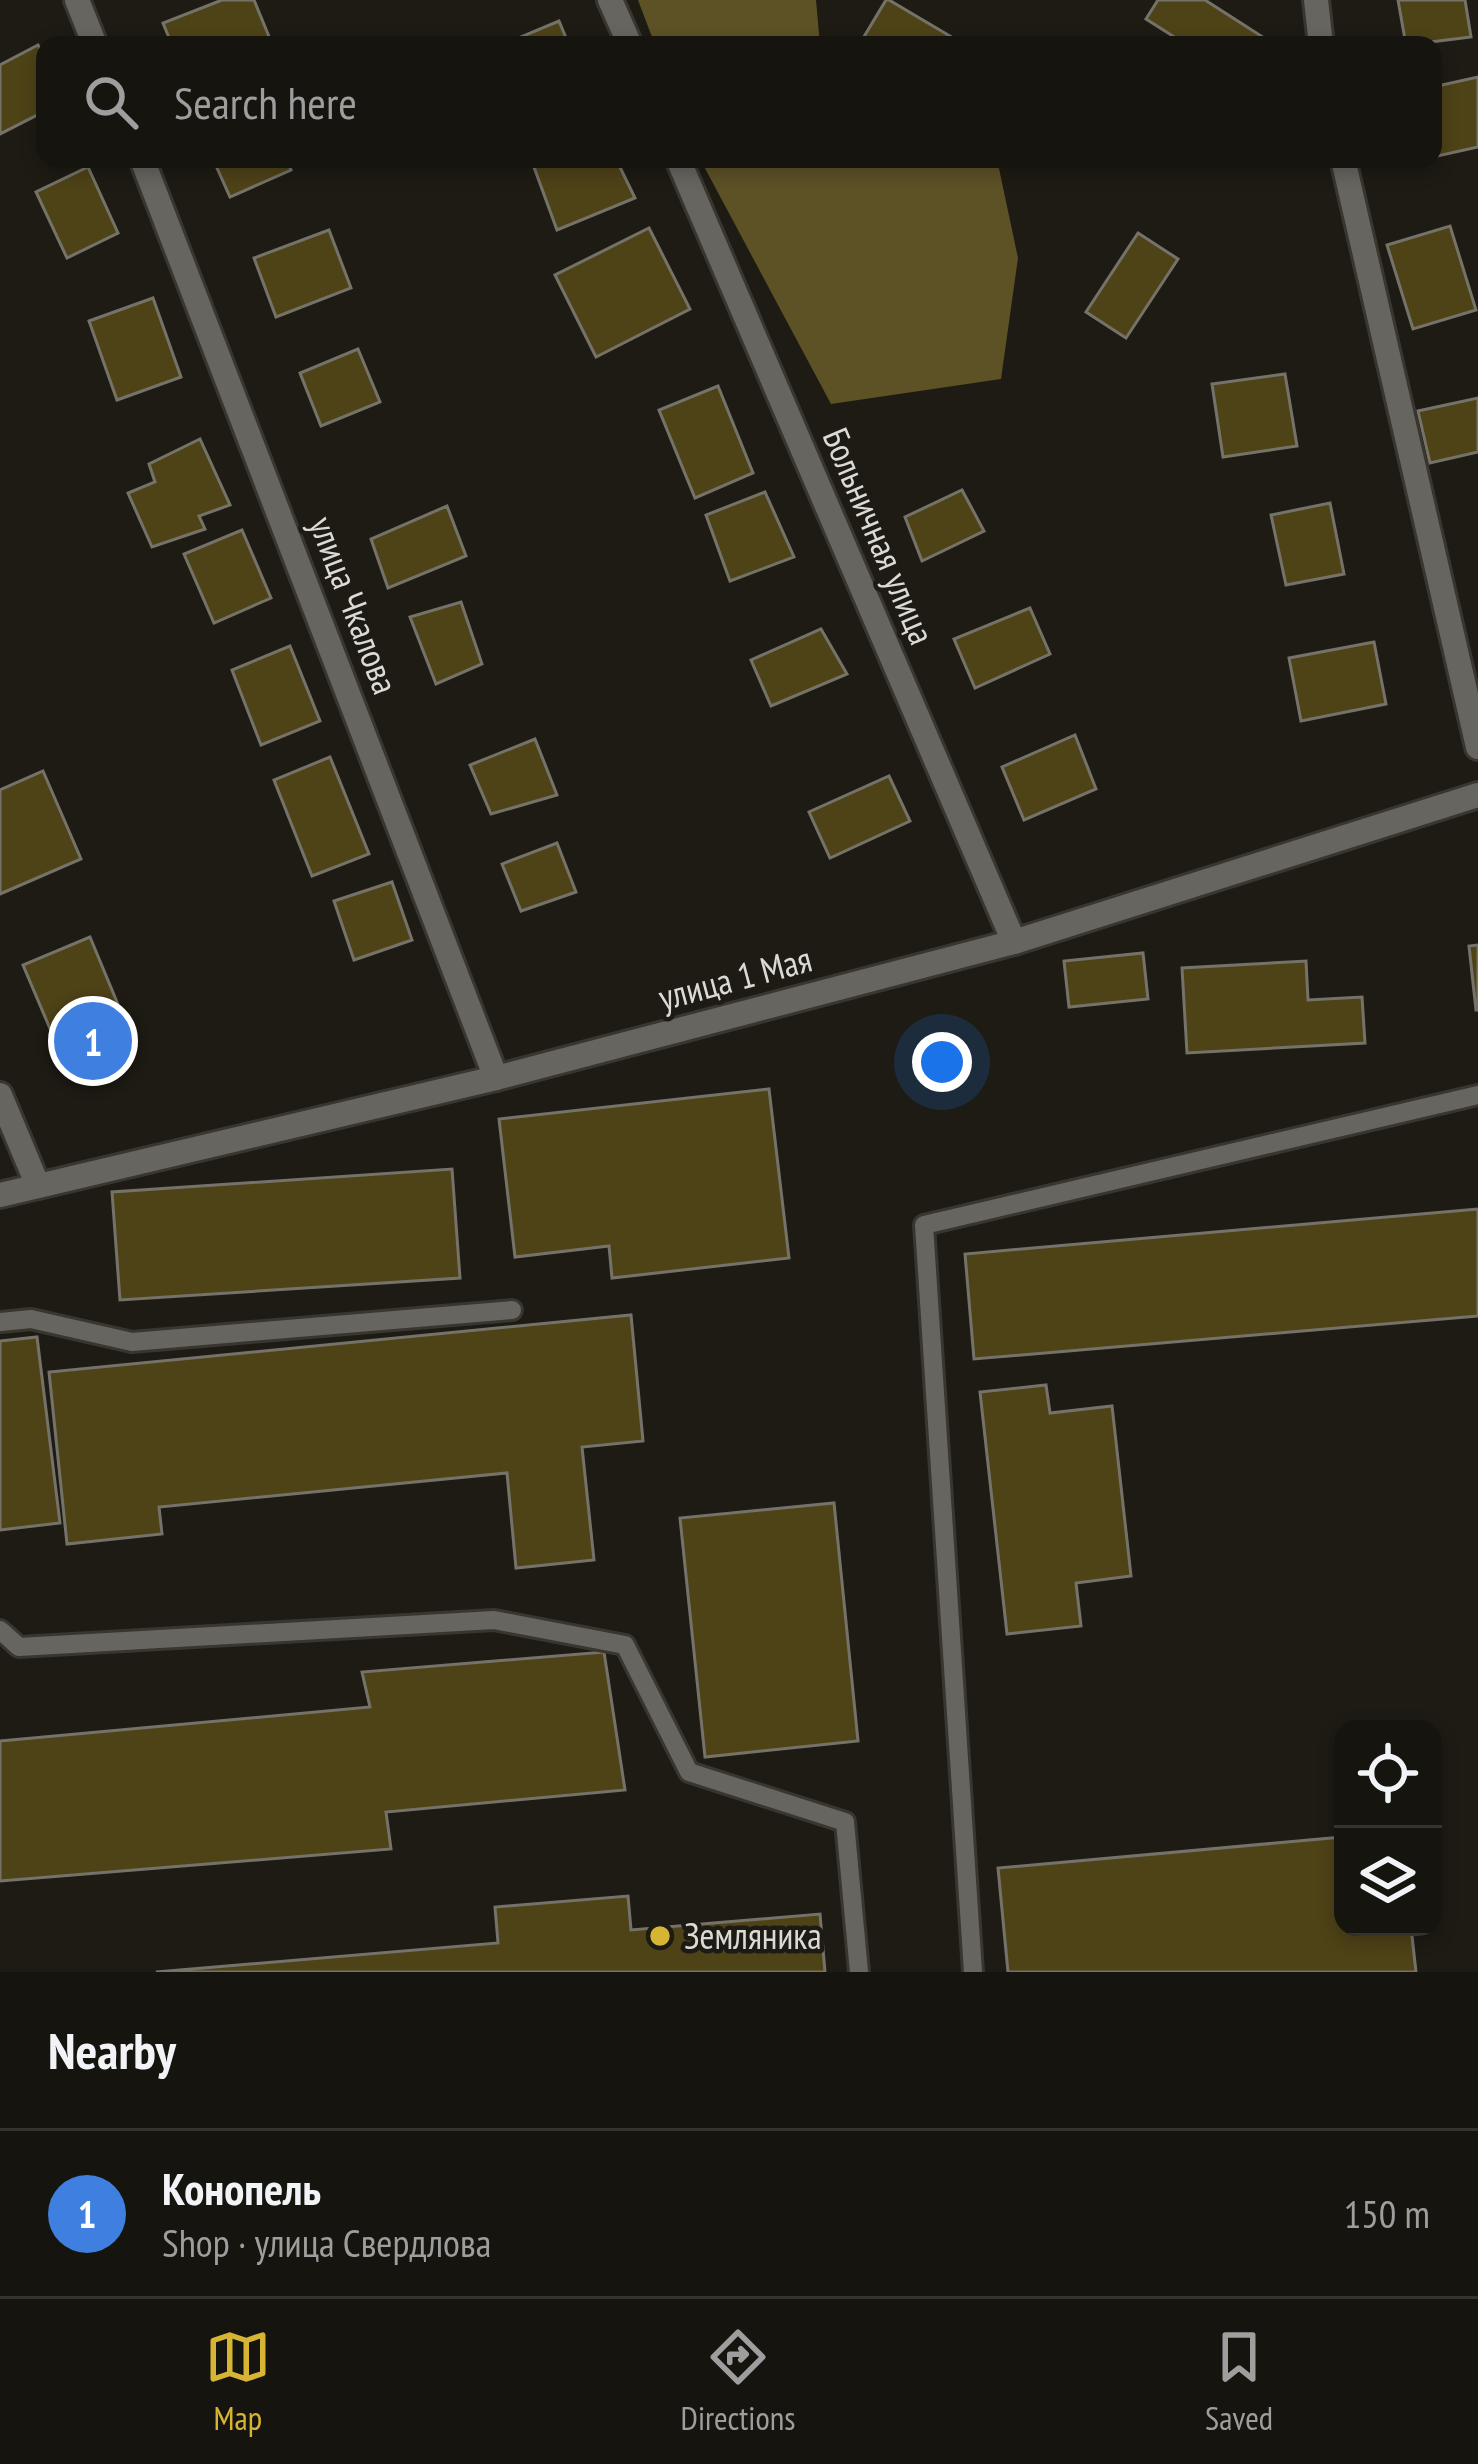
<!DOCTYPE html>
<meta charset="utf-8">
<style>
body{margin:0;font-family:"PT Sans Narrow",sans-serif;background:#1f1d17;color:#f1f3f6}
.controls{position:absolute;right:36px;bottom:36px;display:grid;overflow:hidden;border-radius:24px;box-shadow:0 6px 18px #0003}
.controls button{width:108px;height:108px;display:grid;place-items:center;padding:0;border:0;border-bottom:3px solid #35332e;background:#16140e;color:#f1f3f6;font:60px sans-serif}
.you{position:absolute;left:942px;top:1062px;width:42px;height:42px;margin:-30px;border:9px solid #fff;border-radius:50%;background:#1a73e8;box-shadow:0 0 0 18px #1a73e833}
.badge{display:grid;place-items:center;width:78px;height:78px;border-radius:50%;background:#d6b534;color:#fff;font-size:39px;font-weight:700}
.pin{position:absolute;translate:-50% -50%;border:6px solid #fff;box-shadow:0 3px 12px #0006}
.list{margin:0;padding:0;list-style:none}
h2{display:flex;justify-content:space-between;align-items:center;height:156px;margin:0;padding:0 48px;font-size:51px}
h2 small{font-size:39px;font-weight:400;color:#9e9e9e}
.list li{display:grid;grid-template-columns:78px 1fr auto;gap:36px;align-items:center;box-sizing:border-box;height:168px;padding:0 48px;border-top:3px solid #35332e}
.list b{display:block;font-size:45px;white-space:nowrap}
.list p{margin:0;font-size:39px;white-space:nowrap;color:#9e9e9e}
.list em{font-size:39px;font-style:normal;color:#9e9e9e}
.icon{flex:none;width:66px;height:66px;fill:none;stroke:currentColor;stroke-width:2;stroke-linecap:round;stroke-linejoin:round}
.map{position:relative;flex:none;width:1478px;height:1972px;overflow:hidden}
.search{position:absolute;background:#16140e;box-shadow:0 6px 18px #0003;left:36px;right:36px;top:36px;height:132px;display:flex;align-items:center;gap:30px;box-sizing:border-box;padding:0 42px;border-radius:24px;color:#9e9e9e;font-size:45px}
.sheet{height:324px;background:#16140e}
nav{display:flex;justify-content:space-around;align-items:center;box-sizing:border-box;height:168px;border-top:3px solid #35332e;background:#16140e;font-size:33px;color:#9e9e9e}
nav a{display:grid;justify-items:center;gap:6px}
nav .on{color:#d6b534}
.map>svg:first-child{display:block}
</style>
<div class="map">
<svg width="1478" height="1972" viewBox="0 0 1478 1972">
<rect width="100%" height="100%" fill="#1d1b13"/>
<g fill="#5d5126">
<polygon points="638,0 816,0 820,45 655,45"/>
<polygon points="700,159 997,159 1018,258 1001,379 831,404"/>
</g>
<g fill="#4e4217" stroke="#757269" stroke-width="3">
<polygon points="222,0 254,0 270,39 256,45 172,45 163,23"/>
<polygon points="886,0 889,0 965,45 859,45"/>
<polygon points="1158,0 1205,0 1275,45 1187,45 1146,19"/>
<polygon points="1398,0 1465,0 1471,37 1406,45"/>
<polygon points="559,21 569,45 502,45"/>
<polygon points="38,45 45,58 45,111 0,134 0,65"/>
<polygon points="1478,77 1478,147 1433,157 1433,87"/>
<polygon points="213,159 287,159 291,170 230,197"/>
<polygon points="531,159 616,159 635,198 557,230"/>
<polygon points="88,167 118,233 67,258 36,192"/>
<polygon points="1450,226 1476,310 1413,329 1387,245"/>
<polygon points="649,228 690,309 596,357 555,275"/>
<polygon points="329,230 351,288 276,317 254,258"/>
<polygon points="1138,233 1178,259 1126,338 1086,312"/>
<polygon points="153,298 181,377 117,400 89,321"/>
<polygon points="358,349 380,402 321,426 300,373"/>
<polygon points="1285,374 1297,446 1223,457 1212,384"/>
<polygon points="718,386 753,473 695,498 659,410"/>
<polygon points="1478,398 1478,452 1430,463 1418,411"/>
<polygon points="200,439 230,505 199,516 205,529 152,547 128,493 155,482 149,464"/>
<polygon points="962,490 984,531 922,561 905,517"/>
<polygon points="765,492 794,557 730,581 706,515"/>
<polygon points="1330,503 1344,574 1286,585 1271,515"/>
<polygon points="447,506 466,556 388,588 371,539"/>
<polygon points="242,530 271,598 214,623 184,554"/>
<polygon points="461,602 482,664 436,684 410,617"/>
<polygon points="1030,608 1050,654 975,688 954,639"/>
<polygon points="821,629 847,674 771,706 751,660"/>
<polygon points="1374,642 1386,704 1301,721 1289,658"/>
<polygon points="290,646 320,721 261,745 232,670"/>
<polygon points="1075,735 1096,789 1024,820 1002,767"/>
<polygon points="535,739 557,795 491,814 470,765"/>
<polygon points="330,757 369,854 312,876 274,780"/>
<polygon points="43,771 81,859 0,894 0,790"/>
<polygon points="889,776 910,821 830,858 809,812"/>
<polygon points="557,843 576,892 521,911 502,864"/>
<polygon points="392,882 412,940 354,960 334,901"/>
<polygon points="90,937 134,1043 68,1071 23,965"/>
<polygon points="1478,945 1478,1010 1476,1010 1469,946"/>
<polygon points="1143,953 1148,999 1069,1007 1064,961"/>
<polygon points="1306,961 1308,1000 1362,997 1365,1043 1187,1053 1182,968"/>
<polygon points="769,1089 789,1258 612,1278 609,1246 515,1257 499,1119"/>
<polygon points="452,1169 460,1278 120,1300 112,1192"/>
<polygon points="1478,1209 1478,1316 974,1359 965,1254"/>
<polygon points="631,1315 643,1441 582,1447 594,1560 516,1568 507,1473 159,1507 162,1534 67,1544 49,1372"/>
<polygon points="37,1337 60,1523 0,1530 0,1341"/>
<polygon points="1046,1385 1050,1413 1112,1406 1131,1576 1076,1583 1081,1626 1007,1634 980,1392"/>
<polygon points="834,1503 858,1741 705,1757 680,1518"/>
<polygon points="604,1652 625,1790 386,1812 391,1849 0,1881 0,1741 370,1707 362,1672"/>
<polygon points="1343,1837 1343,1927 1411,1927 1416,1972 1008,1972 998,1868"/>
<polygon points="628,1896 631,1930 820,1914 825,1972 156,1972 498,1943 495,1907"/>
</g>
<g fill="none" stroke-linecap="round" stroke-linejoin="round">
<defs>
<g id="service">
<polyline points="0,1322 31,1319 132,1342 512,1310"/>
<polyline points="0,1630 19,1647 494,1620 625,1645 689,1772 845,1822 859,1972"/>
<polyline points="973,1972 924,1225 1478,1095"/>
</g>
<g id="minor">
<polyline points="77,0 95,45"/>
<polyline points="610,0 630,45"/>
<polyline points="1316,0 1321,45"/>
<polyline points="142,159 496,1078"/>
<polyline points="678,159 1014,942"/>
<polyline points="1343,159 1478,747"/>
<polyline points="0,1095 38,1186"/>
</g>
<polyline id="tertiary" points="0,1195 496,1078 1014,942 1478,795"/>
</defs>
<use href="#service" stroke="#38362e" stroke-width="24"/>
<use href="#minor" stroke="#38362e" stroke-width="30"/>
<use href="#tertiary" stroke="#38362e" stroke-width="30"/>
<use href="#service" stroke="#666560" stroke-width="18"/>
<use href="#minor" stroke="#666560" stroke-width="24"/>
<use href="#tertiary" stroke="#666560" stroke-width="24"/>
</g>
<circle fill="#d6b534" stroke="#1d1b13" stroke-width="4.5" cx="660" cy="1936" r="12"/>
<g text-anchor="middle" stroke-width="9" stroke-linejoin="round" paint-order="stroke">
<g font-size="36" fill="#dbdad4" stroke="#1d1b13">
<text transform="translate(879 536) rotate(67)" y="13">Больничная улица</text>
<text transform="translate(354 605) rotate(69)" y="13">улица Чкалова</text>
<text transform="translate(735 978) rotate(-15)" y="13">улица 1 Мая</text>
</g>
<g font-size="36" fill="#dbdad4" stroke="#1d1b13" text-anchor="start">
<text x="684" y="1949">Земляника</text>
</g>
</g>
</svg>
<div class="controls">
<button><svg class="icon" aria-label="locate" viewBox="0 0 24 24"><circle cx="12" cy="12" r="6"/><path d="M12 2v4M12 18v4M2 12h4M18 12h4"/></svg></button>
<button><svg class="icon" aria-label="layers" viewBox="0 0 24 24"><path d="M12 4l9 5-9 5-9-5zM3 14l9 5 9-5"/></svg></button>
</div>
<div class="you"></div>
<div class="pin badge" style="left:93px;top:1041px;background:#3f7fe0">1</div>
<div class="search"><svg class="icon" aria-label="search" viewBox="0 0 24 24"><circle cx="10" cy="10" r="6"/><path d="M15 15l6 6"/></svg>Search here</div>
</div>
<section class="sheet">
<h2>Nearby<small></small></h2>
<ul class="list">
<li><span class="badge" style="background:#3f7fe0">1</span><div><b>Конопель</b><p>Shop · улица Свердлова</p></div><em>150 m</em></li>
</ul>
</section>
<nav>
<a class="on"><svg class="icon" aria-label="map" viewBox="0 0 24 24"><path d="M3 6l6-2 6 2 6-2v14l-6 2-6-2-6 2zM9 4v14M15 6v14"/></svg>Map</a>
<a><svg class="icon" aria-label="directions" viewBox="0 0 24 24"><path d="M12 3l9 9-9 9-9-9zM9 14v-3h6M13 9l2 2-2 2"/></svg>Directions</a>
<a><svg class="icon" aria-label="saved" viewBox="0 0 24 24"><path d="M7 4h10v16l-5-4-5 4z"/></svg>Saved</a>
</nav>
